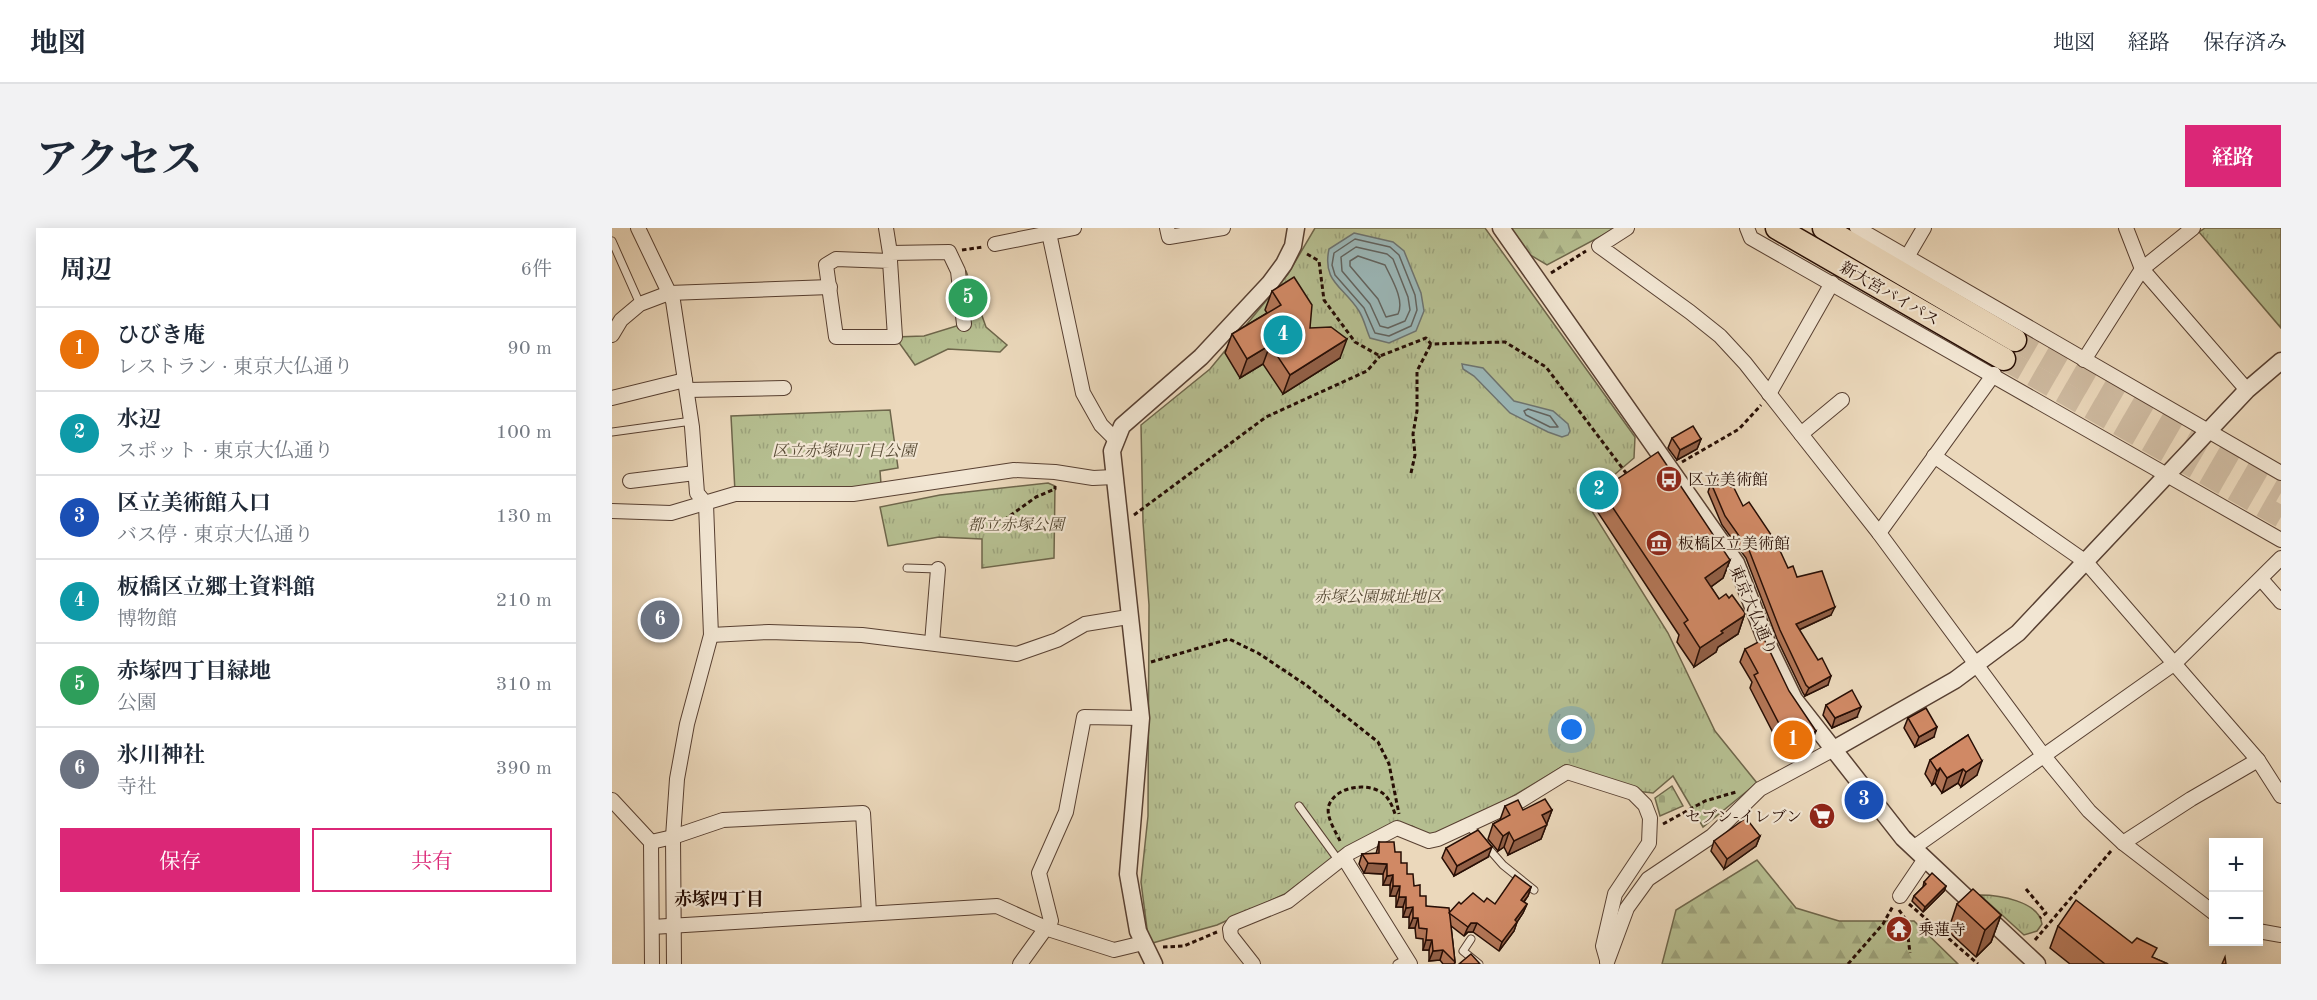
<!DOCTYPE html>
<html lang="ja">
<meta charset="utf-8">
<style>
body{margin:0;font-family:"Old Standard TT","Noto Serif JP",serif;background:#f2f2f3;color:#1f2937}
.controls{position:absolute;right:18px;bottom:18px;display:grid;overflow:hidden;border-radius:0px;box-shadow:0 3px 15px #0003}
.controls button{width:54px;height:54px;display:grid;place-items:center;padding:0;border:0;border-bottom:2px solid #e0e1e3;background:#fff;color:#1f2937;font:30px sans-serif}
.you{position:absolute;left:960px;top:502px;width:21px;height:21px;margin:-15px;border:4px solid #fff;border-radius:50%;background:#1a73e8;box-shadow:0 0 0 9px #1a73e833}
.badge{display:grid;place-items:center;width:39px;height:39px;border-radius:50%;background:#db2777;color:#fff;font-size:20px;font-weight:700}
.pin{position:absolute;translate:-50% -50%;border:3px solid #fff;box-shadow:0 2px 6px #0006}
.list{margin:0;padding:0;list-style:none}
h2{display:flex;justify-content:space-between;align-items:center;height:78px;margin:0;padding:0 24px;font-size:26px}
h2 small{font-size:20px;font-weight:400;color:#747a83}
.list li{display:grid;grid-template-columns:39px 1fr auto;gap:18px;align-items:center;box-sizing:border-box;height:84px;padding:0 24px;border-top:2px solid #e0e1e3}
.list b{display:block;font-size:22px;white-space:nowrap}
.list p{margin:0;font-size:20px;white-space:nowrap;color:#747a83}
.list em{font-size:20px;font-style:normal;color:#747a83}
.actions{display:flex;gap:12px;padding:18px 24px}
.actions a{flex:1;padding:14px 0;border:2px solid #db2777;border-radius:0px;text-align:center;font-size:21px;color:#db2777}
.actions .main{background:#db2777;color:#fff}
.map{position:relative;flex:none;width:1669px;height:736px;overflow:hidden;border-radius:0px}
header{display:flex;align-items:center;gap:36px;box-sizing:border-box;height:84px;padding:0 30px;background:#fff;border-bottom:2px solid #e0e1e3}
header strong{font-size:28px}
nav{display:flex;gap:33px;margin-inline-start:auto;font-size:21px}
.intro{display:flex;align-items:center;justify-content:space-between;box-sizing:border-box;height:144px;padding:0 36px}
h1{margin:0;font-size:42px}
.button{padding:15px 27px;border-radius:0px;background:#db2777;color:#fff;font-size:21px;font-weight:700}
main{display:flex;gap:36px;padding:0 36px}
aside{flex:1;background:#fff;border-radius:0px;box-shadow:0 3px 15px #0003}
.map>svg:first-child{display:block}
</style>
<header>
<strong>地図</strong>
<nav><a>地図</a><a>経路</a><a>保存済み</a></nav>
</header>
<div class="intro"><h1>アクセス</h1><a class="button">経路</a></div>
<main>
<aside>
<h2>周辺<small>6件</small></h2>
<ul class="list">
<li><span class="badge" style="background:#e8710a">1</span><div><b>ひびき庵</b><p>レストラン · 東京大仏通り</p></div><em>90 m</em></li>
<li><span class="badge" style="background:#0f9aa8">2</span><div><b>水辺</b><p>スポット · 東京大仏通り</p></div><em>100 m</em></li>
<li><span class="badge" style="background:#1a4fb4">3</span><div><b>区立美術館入口</b><p>バス停 · 東京大仏通り</p></div><em>130 m</em></li>
<li><span class="badge" style="background:#0f9aa8">4</span><div><b>板橋区立郷土資料館</b><p>博物館</p></div><em>210 m</em></li>
<li><span class="badge" style="background:#2e9e5b">5</span><div><b>赤塚四丁目緑地</b><p>公園</p></div><em>310 m</em></li>
<li><span class="badge" style="background:#6b7280">6</span><div><b>氷川神社</b><p>寺社</p></div><em>390 m</em></li>
</ul>
<div class="actions"><a class="main">保存</a><a>共有</a></div>
</aside>
<div class="map">
<svg width="1669" height="736" viewBox="0 0 1669 736">
<defs>
<pattern id="forest-firs" width="22" height="20" patternUnits="userSpaceOnUse" patternTransform="scale(1.5)"><rect width="22" height="20" fill="#b6bf91"/><path d="M5 1l3.5 6h-7zM16 11l3.5 6h-7z" fill="#9ca37c"/></pattern>
<pattern id="cemetery-stones" width="16" height="16" patternUnits="userSpaceOnUse" patternTransform="scale(1.5)"><rect width="16" height="16" fill="#b6bf91"/><path d="M2 7V4a2 2 0 0 1 4 0v3zM10 15v-3a2 2 0 0 1 4 0v3z" fill="#9ca37c"/></pattern>
<pattern id="park-tufts" width="24" height="20" patternUnits="userSpaceOnUse" patternTransform="scale(1.5)"><rect width="24" height="20" fill="#b6bf91"/><path d="M3 7l-1-3M5 7V3M7 7l1-3M15 17l-1-3M17 17v-4M19 17l1-3" fill="none" stroke="#9ca37c"/></pattern>
</defs>
<rect width="100%" height="100%" fill="#ebd8bb"/>
<filter id="stains"><feTurbulence type="fractalNoise" baseFrequency=".00333" numOctaves="4"/><feColorMatrix values="0 0 0 0 .2 0 0 0 0 .09 0 0 0 0 .02 0 0 0 .5 -.17"/></filter>
<radialGradient id="worn" r=".72"><stop offset=".6" stop-color="#630" stop-opacity="0"/><stop offset="1" stop-color="#630" stop-opacity=".3"/></radialGradient>
<g fill="url(#forest-firs)" stroke="#6e664b" stroke-width="1.5">
<polygon points="893,0 1004,0 935,37 905,19"/>
<polygon points="1145,632 1184,680 1227,693 1302,693 1346,736 1050,736 1064,682"/>
</g>
<polygon fill="url(#cemetery-stones)" stroke="#6e664b" stroke-width="1.5" points="1060,558 1071,578 1048,588 1043,570"/>
<g fill="url(#park-tufts)" stroke="#6e664b" stroke-width="1.5">
<polygon points="703,0 873,0 1023,209 1022,230 973,272 1056,405 1103,503 1145,555 1091,599 1061,548 1041,565 1023,563 953,537 898,570 818,608 800,598 784,596 727,625 673,666 605,697 537,716 529,654 536,588 537,377 531,294 529,197 598,141 676,46"/>
<polygon points="1593,0 1669,0 1669,100 1587,4"/>
<polygon points="346,43 354,43 374,99 395,117 388,124 336,121 303,137 283,109 312,108 351,96"/>
<polygon points="278,182 286,240 268,243 269,256 243,261 123,264 119,188"/>
<polygon points="436,255 443,258 442,330 370,340 370,311 327,309 276,318 268,279 328,267"/>
<path d="M1368,667C1386,667 1427,673 1430,696L1425,703L1412,707Z"/>
</g>
<g fill="#9bb8b9" stroke="#6d7471" stroke-width="1.5">
<path d="M742,5L781,14L792,23L809,65L812,83L804,103L777,115L758,110C754,101 752,91 747,83C731,58 710,54 717,21Z"/>
<polygon points="850,136 871,140 902,173 941,183 956,196 958,203 956,207 950,209 936,204 898,185 862,148 851,141"/>
</g>
<g fill="none" stroke-linecap="round" stroke-linejoin="round">
<g stroke="#61635f" stroke-width="1.5">
<polygon points="743,11 778,19 787,27 803,67 805,82 799,98 777,108 763,105 752,80 723,47 720,37 722,25"/>
<polygon points="744,19 775,26 781,31 796,69 798,82 793,93 776,100 768,98 758,76 730,43 729,29"/>
<path d="M746,28L773,37C779,50 793,72 786,86L774,89L766,71L738,38V33Z"/>
<polygon points="916,181 938,188 946,199 938,199 914,187 912,183"/>
</g>
<g stroke="#cebaa0" stroke-width="22" stroke-dasharray="22 11" stroke-linecap="butt">
<polyline points="1403,112 1669,265"/>
<polyline points="1392,131 1669,289"/>
</g>
<defs>
<g id="service">
<polyline points="0,13 28,76"/>
<polyline points="0,204 80,193"/>
<polyline points="295,340 326,341"/>
<polyline points="687,578 727,633"/>
<polyline points="857,598 891,637 922,662"/>
<polyline points="859,711 851,723 867,736"/>
<polyline points="785,736 794,731"/>
</g>
<g id="minor">
<polyline points="26,0 61,73 80,199 85,265 94,276 99,407 75,496 65,551 61,609 62,736"/>
<polyline points="274,0 278,25"/>
<polyline points="555,0 557,9 611,0"/>
<polyline points="1015,0 987,18 1078,84 1108,108 1133,135 1267,305 1431,527 1477,583 1511,615 1602,685"/>
<polyline points="1135,0 1139,10 1669,312"/>
<polyline points="1245,0 1669,245"/>
<polyline points="1514,0 1530,41 1635,162"/>
<polyline points="437,5 471,165 489,197 504,212"/>
<polyline points="383,16 462,0"/>
<polyline points="1295,29 1312,0"/>
<polyline points="278,33 224,31 214,37 224,109 283,109 278,33 278,25 337,24 346,43 352,96"/>
<polyline points="0,107 9,92 28,76 57,65 218,59"/>
<polyline points="1472,132 1530,41 1581,0"/>
<polyline points="75,162 172,160"/>
<polyline points="1157,166 1220,55"/>
<polyline points="0,170 73,152"/>
<polyline points="1189,206 1230,172"/>
<polyline points="1322,228 1474,334 1646,532 1669,568"/>
<polyline points="18,253 83,245"/>
<polyline points="0,283 59,285 123,266 241,266 402,242 443,244 481,250 502,249"/>
<polyline points="1267,305 1382,146"/>
<polyline points="1649,351 1669,374"/>
<polyline points="99,407 157,404 250,407 405,426 445,412 473,396 516,389"/>
<polyline points="320,415 326,341"/>
<polyline points="0,572 39,614 40,736"/>
<polyline points="39,614 61,609 111,592 251,585 257,685"/>
<polyline points="1511,615 1579,571 1646,532"/>
<polyline points="1301,620 1563,435 1669,330"/>
<polyline points="732,630 798,736"/>
<polyline points="1288,668 1313,631"/>
<polyline points="40,699 385,678 436,701 502,722 531,715"/>
<polyline points="1646,703 1669,707"/>
<polyline points="995,734 1015,680 1036,651 1100,608 1148,561 1222,521"/>
<polyline points="408,736 439,693 427,645 454,584 472,489 529,490"/>
<polyline points="641,736 619,708 618,701 622,695 676,673 737,625 785,600 817,613 826,611 908,573 955,544 1021,565 1033,577 1038,590 1037,615 1003,666 991,718 995,732"/>
</g>
<g id="tertiary">
<polyline points="889,0 1124,335 1155,415 1182,471 1291,610 1425,736"/>
<polyline points="1222,521 1343,452 1406,405 1635,162 1669,133"/>
<polyline points="542,736 526,703 516,646 529,490 500,223 510,198 589,129 658,55 672,36 681,18 684,0"/>
</g>
<g id="trunk">
<polyline points="1165,0 1392,131"/>
<polyline points="1212,0 1403,112"/>
</g>
</defs>
<use href="#service" stroke="#584032" stroke-width="9"/>
<use href="#minor" stroke="#584032" stroke-width="16"/>
<use href="#tertiary" stroke="#584032" stroke-width="19"/>
<use href="#trunk" stroke="#270e05" stroke-width="25"/>
<g stroke="#270e05" stroke-width="3" stroke-dasharray="4.5 3" stroke-linecap="butt">
<polyline points="350,22 371,19"/>
<polyline points="695,26 707,33 712,72 743,114 768,128 814,110 819,116 893,114 934,139 1014,245"/>
<polyline points="939,45 974,23"/>
<polyline points="1070,234 1127,201 1149,177"/>
<polyline points="799,245 803,227 801,206 805,183 805,143 819,116"/>
<polyline points="522,287 654,189 755,143 768,128"/>
<polyline points="392,292 424,269 443,261 443,258"/>
<polyline points="539,434 617,411 646,425 694,457 766,514 777,536 787,586"/>
<polyline points="1051,596 1093,573 1124,564"/>
<path d="M728,613C724,604 713,588 717,577C724,559 752,555 767,563C776,567 780,577 783,586"/>
<polyline points="1414,661 1434,685 1428,690"/>
<polyline points="1297,676 1366,736"/>
<polyline points="1287,682 1294,692 1298,725"/>
<polyline points="1423,712 1499,623"/>
<polyline points="551,719 572,718 605,704"/>
<polyline points="1236,736 1271,696 1281,678"/>
</g>
<use href="#service" stroke="#f2e6d3" stroke-width="7"/>
<use href="#minor" stroke="#f2e6d3" stroke-width="14"/>
<use href="#tertiary" stroke="#f2e6d3" stroke-width="16"/>
<use href="#trunk" stroke="#ebd8bb" stroke-width="22"/>
</g>
<g fill="#b37657" stroke="#270e05" stroke-width="1.5">
<polygon points="660,63 728,130 671,166 651,136 628,150 613,125 620,106 655,85 653,82"/>
<polygon points="1060,210 1089,211 1085,221 1065,232 1056,220"/>
<polygon points="1099,255 1131,278 1176,340 1185,349 1219,387 1187,402 1216,457 1193,468 1191,465 1165,411 1134,330 1110,297 1096,264"/>
<polygon points="989,262 1118,332 1111,350 1099,359 1107,371 1132,388 1126,406 1106,419 1104,424 1082,439 1065,414 1067,407 983,280"/>
<polygon points="1133,421 1199,515 1174,530 1138,460 1140,454 1128,434"/>
<polygon points="1214,477 1245,489 1220,500 1211,487"/>
<polygon points="1296,490 1322,509 1303,519 1292,500"/>
<polygon points="1356,507 1365,547 1349,559 1346,555 1330,565 1323,555 1320,557 1313,546 1318,532"/>
<polygon points="893,578 911,582 940,582 929,611 896,627 892,619 886,623 876,611 881,596 888,592"/>
<polygon points="1148,608 1144,618 1112,641 1099,623 1102,613"/>
<polygon points="767,614 783,624 795,646 814,678 838,685 849,676 872,674 883,676 919,659 916,668 912,674 915,676 911,685 905,694 902,703 887,723 861,704 856,704 852,708 839,698 843,734 842,736 831,736 828,732 817,733 817,722 811,722 811,711 804,710 803,700 797,700 797,689 791,689 791,679 784,679 784,668 778,668 778,657 771,657 771,646 752,645 747,636 750,626 764,626"/>
<polygon points="834,620 876,629 842,648 830,630"/>
<polygon points="1312,654 1334,658 1332,663 1311,684 1300,673 1302,668 1311,659"/>
<polygon points="1345,676 1389,687 1379,714 1364,729 1336,703"/>
<polygon points="1446,698 1520,715 1542,730 1556,736 1458,736 1438,720"/>
</g>
<g fill="#926047" stroke="#270e05" stroke-width="1.5">
<polygon points="735,111 728,130 671,166 678,147"/>
<polygon points="658,117 651,136 628,150 635,131"/>
<polygon points="1089,211 1085,221 1065,232 1068,222"/>
<polygon points="1118,332 1111,350 1086,368 1093,350"/>
<polygon points="1223,379 1219,387 1180,405 1184,396"/>
<polygon points="1132,388 1126,406 1106,419 1104,424 1082,439 1088,420 1109,403"/>
<polygon points="1219,448 1216,457 1193,468 1197,460"/>
<polygon points="1249,479 1245,489 1220,500 1223,490"/>
<polygon points="1325,499 1322,509 1303,519 1307,509"/>
<polygon points="1204,503 1199,515 1174,530 1178,517"/>
<polygon points="1370,533 1365,547 1349,559 1354,544"/>
<polygon points="1328,540 1323,555 1320,557 1325,543"/>
<polygon points="1351,541 1346,555 1330,565 1335,550"/>
<polygon points="940,582 929,611 896,627 902,613 930,587"/>
<polygon points="897,604 892,619 886,623 891,608"/>
<polygon points="1148,608 1144,618 1112,641 1115,631"/>
<polygon points="880,619 876,629 842,648 845,638"/>
<polygon points="756,635 775,636 771,646 752,645"/>
<polygon points="781,647 778,657 771,657 775,648"/>
<polygon points="781,658 788,658 784,668 778,668"/>
<polygon points="1334,658 1332,663 1311,684 1313,679"/>
<polygon points="919,659 916,668 906,681 909,672"/>
<polygon points="787,669 794,669 791,679 784,679"/>
<polygon points="915,676 911,685 905,694 902,703 887,723 890,714 903,692"/>
<polygon points="801,679 797,689 791,689 794,680"/>
<polygon points="1389,687 1379,714 1364,729 1373,702"/>
<polygon points="801,690 806,690 803,700 797,700"/>
<polygon points="859,695 865,695 861,704 856,704 852,708 856,699"/>
<polygon points="814,712 820,712 817,722 811,722"/>
<polygon points="831,722 828,732 817,733 821,723"/>
</g>
<g fill="#d08965" stroke="#270e05" stroke-width="1.5">
<polygon points="682,49 700,77 698,100 719,99 735,111 678,147 658,117 635,131 620,106 669,77 660,63"/>
<polygon points="1081,198 1089,211 1068,222 1060,210"/>
<polygon points="1046,224 1118,332 1093,350 1107,371 1114,366 1117,370 1120,367 1133,385 1132,388 1109,403 1111,405 1088,420 1072,395 1076,392 989,262"/>
<polygon points="1111,249 1119,259 1121,258 1131,278 1137,274 1164,314 1176,340 1181,338 1185,349 1210,343 1223,379 1184,396 1206,432 1210,430 1219,448 1197,460 1194,457 1168,402 1137,322 1113,288 1099,255"/>
<polygon points="1152,411 1177,463 1204,503 1178,517 1142,447 1146,445 1133,421"/>
<polygon points="1240,462 1249,479 1223,490 1214,477"/>
<polygon points="1314,480 1325,499 1307,509 1296,490"/>
<polygon points="1356,507 1370,533 1354,544 1351,541 1335,550 1328,540 1325,543 1318,532"/>
<polygon points="933,571 940,582 930,587 935,597 902,613 897,604 891,608 881,596 898,587 893,578 906,572 911,582"/>
<polygon points="1134,590 1148,608 1115,631 1102,613"/>
<polygon points="866,602 880,619 845,638 834,620"/>
<polygon points="767,614 782,614 783,624 789,624 789,635 795,635 795,646 801,646 802,658 808,657 808,668 814,668 814,678 837,680 843,734 831,722 821,723 820,712 814,712 815,701 807,700 806,690 801,690 801,679 794,680 794,669 787,669 788,658 781,658 781,647 775,648 775,636 756,635 750,626 767,625"/>
<polygon points="1320,645 1334,658 1313,679 1302,668 1314,656 1312,654"/>
<polygon points="903,647 919,659 909,672 915,676 903,692 905,694 890,714 865,695 859,695 856,699 837,685 847,674 849,676 861,665 872,674 875,670 883,676"/>
<polygon points="1361,661 1389,687 1373,702 1345,676"/>
<polygon points="1464,672 1520,715 1525,710 1545,720 1540,729 1556,736 1493,736 1446,698"/>
<polygon points="859,726 868,736 847,736"/>
<polygon points="1613,729 1614,736 1610,736"/>
</g>
<defs>
<symbol id="bus-disc" viewBox="-11 -11 22 22"><circle r="9.5" fill="#8f2418" stroke="#f2e6d3"/><path d="M-5-6H5V4H4V6H2V4H-2V6H-4V4H-5ZM-3.5-4V0h7V-4ZM-3.5 1.2v1.5H-2V1.2ZM2 1.2v1.5H3.5V1.2Z" fill="#fff"/></symbol>
<symbol id="museum-disc" viewBox="-11 -11 22 22"><circle r="9.5" fill="#8f2418" stroke="#f2e6d3"/><path d="M0-6L6-3V-2H-6V-3ZM-5-1h2V3h-2ZM-1-1h2V3h-2ZM3-1h2V3H3ZM-6 4H6V6H-6Z" fill="#fff"/></symbol>
<symbol id="supermarket-disc" viewBox="-11 -11 22 22"><circle r="9.5" fill="#8f2418" stroke="#f2e6d3"/><path d="M-6-5.5h2.5l.6 2H6L4.5 2H-2.5L-4.4-4H-6ZM-1.5 3.2a1.3 1.3 0 1 0 .1 0ZM3 3.2a1.3 1.3 0 1 0 .1 0Z" fill="#fff"/></symbol>
<symbol id="temple-disc" viewBox="-11 -11 22 22"><circle r="9.5" fill="#8f2418" stroke="#f2e6d3"/><path d="M0-6L5-2H3V0L6.5 2.5H4V6H1.5V3h-3V6H-4V2.5H-6.5L-3 0V-2H-5Z" fill="#fff"/></symbol>
</defs>
<g fill-rule="evenodd">
<use href="#bus-disc" x="1042" y="236" width="30" height="30"/>
<use href="#museum-disc" x="1032" y="300" width="30" height="30"/>
<use href="#supermarket-disc" x="1195" y="573" width="30" height="30"/>
<use href="#temple-disc" x="1272" y="686" width="30" height="30"/>
</g>
<g text-anchor="middle" stroke-width="4.5" stroke-linejoin="round" paint-order="stroke">
<g font-size="16" fill="#270e05" stroke="#f2e6d3">
<text transform="translate(1278 65) rotate(30)" y="6">新大宮バイパス</text>
<text transform="translate(1142 382) rotate(67)" y="6">東京大仏通り</text>
</g>
<g font-size="16" font-style="italic" fill="#594c36" stroke="#f2e6d3">
<text x="232" y="228">区立赤塚四丁目公園</text>
<text x="404" y="302">都立赤塚公園</text>
<text x="766" y="374">赤塚公園城址地区</text>
</g>
<g font-size="16" fill="#270e05" stroke="#f2e6d3" text-anchor="start">
<text x="1076" y="257">区立美術館</text>
<text x="1066" y="321">板橋区立美術館</text>
<text x="1190" y="594" text-anchor="end">セブン-イレブン</text>
<text x="1306" y="707">乗蓮寺</text>
</g>
<g font-size="18" font-weight="bold" fill="#270e05" stroke="#f2e6d3">
<text x="107" y="677">赤塚四丁目</text>
</g>
</g>
<rect width="100%" height="100%" filter="url(#stains)"/>
<rect width="100%" height="100%" fill="url(#worn)"/>
</svg>
<div class="controls">
<button>+</button>
<button>−</button>
</div>
<div class="you"></div>
<div class="pin badge" style="left:1181px;top:512px;background:#e8710a">1</div>
<div class="pin badge" style="left:987px;top:262px;background:#0f9aa8">2</div>
<div class="pin badge" style="left:1252px;top:572px;background:#1a4fb4">3</div>
<div class="pin badge" style="left:671px;top:107px;background:#0f9aa8">4</div>
<div class="pin badge" style="left:356px;top:70px;background:#2e9e5b">5</div>
<div class="pin badge" style="left:48px;top:392px;background:#6b7280">6</div>
</div>
</main>
